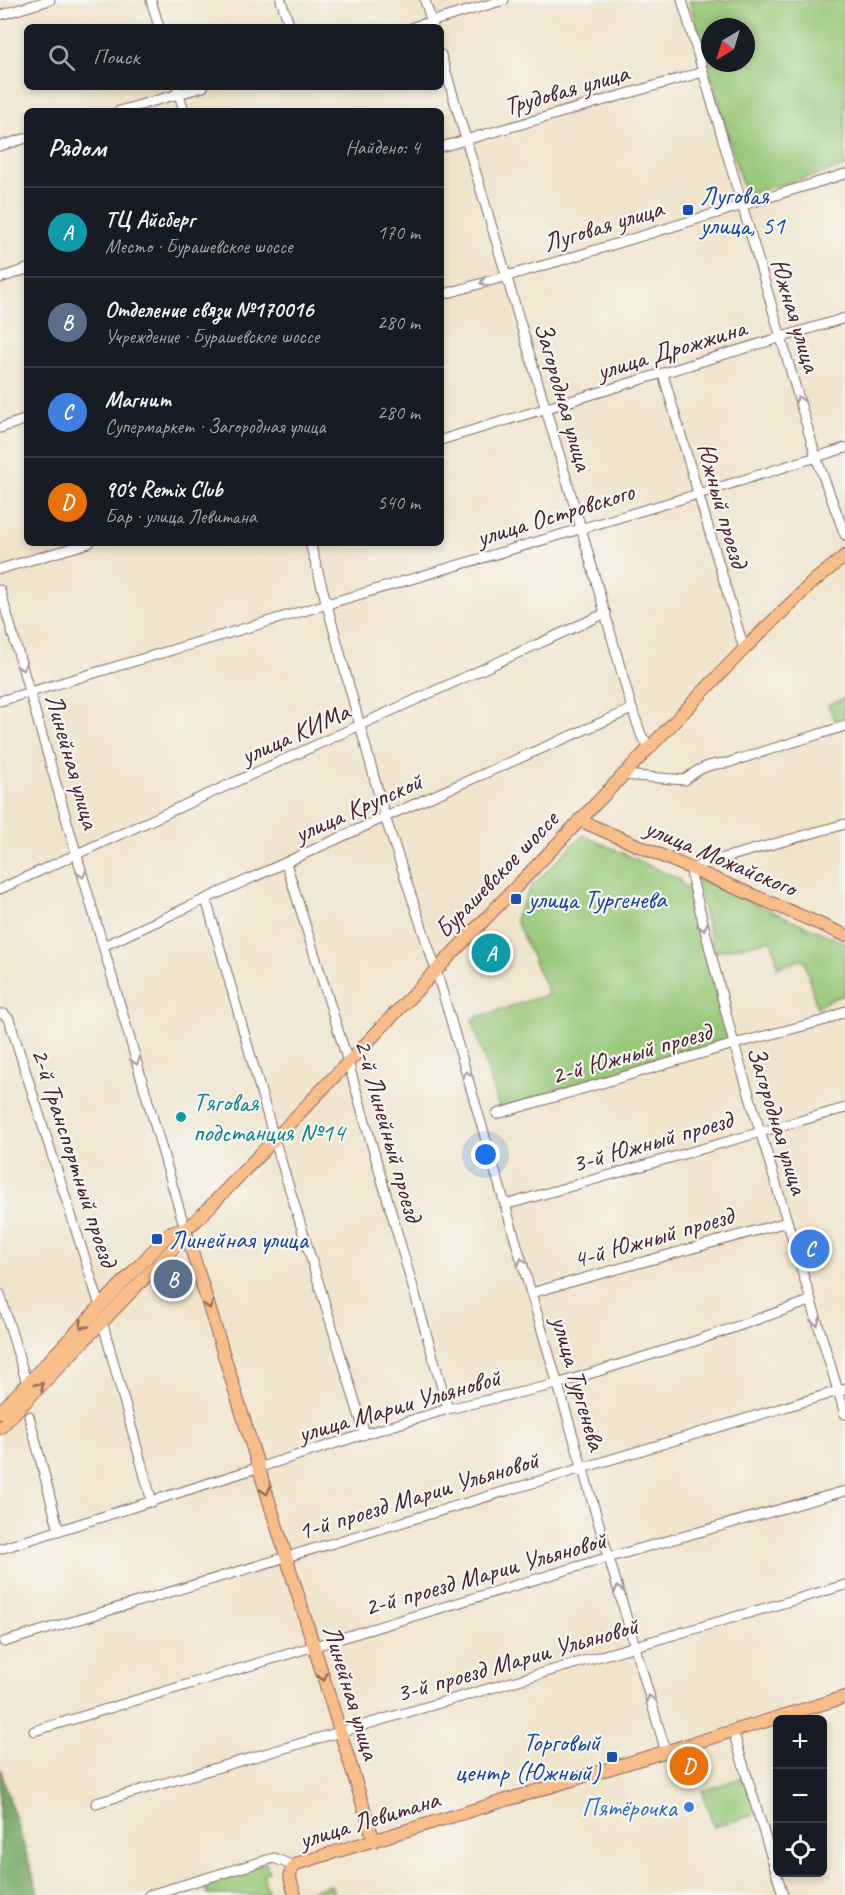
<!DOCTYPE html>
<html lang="ru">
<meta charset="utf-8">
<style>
body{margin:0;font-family:Caveat,sans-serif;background:#20242c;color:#f1f3f6}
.controls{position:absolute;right:18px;bottom:18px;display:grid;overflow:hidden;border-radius:9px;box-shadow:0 3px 9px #0003}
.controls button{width:54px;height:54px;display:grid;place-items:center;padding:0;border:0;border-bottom:2px solid #363941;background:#171b24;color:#f1f3f6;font:30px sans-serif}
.compass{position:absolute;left:701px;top:18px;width:54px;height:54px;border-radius:50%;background:#171b24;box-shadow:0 3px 9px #0003;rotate:218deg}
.you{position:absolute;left:486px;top:1155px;width:21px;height:21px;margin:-15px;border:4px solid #fff;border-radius:50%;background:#1a73e8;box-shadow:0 0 0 9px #1a73e833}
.badge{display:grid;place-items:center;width:39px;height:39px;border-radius:50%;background:#1f6fb2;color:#fff;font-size:20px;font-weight:700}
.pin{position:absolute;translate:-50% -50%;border:3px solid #fff;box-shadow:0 2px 6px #0006}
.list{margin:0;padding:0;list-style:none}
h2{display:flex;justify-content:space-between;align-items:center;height:78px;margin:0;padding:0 24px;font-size:26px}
h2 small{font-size:20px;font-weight:400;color:#9ea1a6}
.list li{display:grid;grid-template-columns:39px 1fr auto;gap:18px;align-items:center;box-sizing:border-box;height:90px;padding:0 24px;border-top:2px solid #363941}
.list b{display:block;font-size:22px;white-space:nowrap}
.list p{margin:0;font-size:20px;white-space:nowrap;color:#9ea1a6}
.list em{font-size:20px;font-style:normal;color:#9ea1a6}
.icon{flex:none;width:33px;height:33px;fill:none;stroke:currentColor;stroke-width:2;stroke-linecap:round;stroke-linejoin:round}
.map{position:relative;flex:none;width:845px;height:1895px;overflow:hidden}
.search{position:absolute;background:#171b24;box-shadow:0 3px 9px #0003;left:24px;top:24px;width:420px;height:66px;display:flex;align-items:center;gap:15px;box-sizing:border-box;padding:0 21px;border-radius:9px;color:#9ea1a6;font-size:22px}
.panel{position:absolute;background:#171b24;box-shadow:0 3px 9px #0003;left:24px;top:108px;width:420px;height:438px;border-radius:9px}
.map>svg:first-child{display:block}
</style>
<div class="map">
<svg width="845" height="1895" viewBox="0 0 845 1895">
<rect width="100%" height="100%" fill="#f6f6f2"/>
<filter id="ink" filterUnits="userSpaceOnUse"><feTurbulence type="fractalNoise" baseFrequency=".0167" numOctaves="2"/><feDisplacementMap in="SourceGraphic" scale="12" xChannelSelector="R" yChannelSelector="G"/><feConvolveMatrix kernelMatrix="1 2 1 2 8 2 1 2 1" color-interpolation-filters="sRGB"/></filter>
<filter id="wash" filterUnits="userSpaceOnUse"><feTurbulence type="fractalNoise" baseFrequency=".008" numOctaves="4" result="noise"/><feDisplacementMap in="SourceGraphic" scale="24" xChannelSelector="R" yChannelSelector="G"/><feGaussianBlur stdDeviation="1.35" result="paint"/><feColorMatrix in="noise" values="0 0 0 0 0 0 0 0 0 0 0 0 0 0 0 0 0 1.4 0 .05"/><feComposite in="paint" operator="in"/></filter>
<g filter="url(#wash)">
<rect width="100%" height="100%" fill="#f0e4cb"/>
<g fill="#97c878" stroke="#707452" stroke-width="1.5" fill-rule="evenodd">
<path d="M689,0H845V167L745,195ZM710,27H746V63H710Z"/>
<polygon points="845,698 845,719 836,722 828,705"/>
<polygon points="583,835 677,878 689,891 730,1042 500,1111 472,1019 549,994 515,919 531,887"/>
<polygon points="698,879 845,943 845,999 843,995 824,1003 817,1008 804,959 778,967 772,940 714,952 696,880"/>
<polygon points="748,1776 760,1813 714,1827 702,1791"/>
<polygon points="266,1863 269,1871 263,1875 269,1895 207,1895 205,1886 207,1881"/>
<polygon points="331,1885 334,1895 312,1895 311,1891"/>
</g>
<polygon fill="#79ac68" stroke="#62664a" stroke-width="1.5" points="0,1768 3,1778 39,1895 0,1895"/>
</g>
<g filter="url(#ink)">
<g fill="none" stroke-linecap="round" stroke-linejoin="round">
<defs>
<g id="minor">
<polyline points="151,0 159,27"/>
<polyline points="281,0 290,27"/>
<polyline points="425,0 433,27"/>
<polyline points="682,0 816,457 845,535"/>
<polyline points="0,15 50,0"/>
<polyline points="413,27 504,0"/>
<polyline points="441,55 581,528 632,709 642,737 650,746"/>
<polyline points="177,87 184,111"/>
<polyline points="119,111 203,87"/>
<polyline points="0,146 27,138"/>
<polyline points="441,147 703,72"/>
<polyline points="0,278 27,269"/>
<polyline points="441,295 566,259 845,174"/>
<polyline points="663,374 744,649"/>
<polyline points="0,428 27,419"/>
<polyline points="441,440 845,318"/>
<polyline points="310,543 385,817 436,970 666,1752"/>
<polyline points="0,569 89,543"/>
<polyline points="0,590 185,1229"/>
<polyline points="0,701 698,494 845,448"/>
<path d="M622,775L685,780C699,768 709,764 727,763L845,726"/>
<polyline points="845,824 702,864 691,870 692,879 734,1044 845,1414"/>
<polyline points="286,863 348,1062 448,1409"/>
<polyline points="0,889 606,613"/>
<polyline points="206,899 274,1138 365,1434"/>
<polyline points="103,946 385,817 632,709"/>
<polyline points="0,1014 4,1014 9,1019 99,1303 102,1306"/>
<polyline points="497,1114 734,1044 826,1020 845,1011"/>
<polyline points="505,1205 845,1108"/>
<polyline points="531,1293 787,1222"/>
<polyline points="0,1294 27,1384"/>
<polyline points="100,1324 104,1328 152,1502"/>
<polyline points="29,1416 59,1531"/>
<polyline points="0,1549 365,1434 448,1409 557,1384 698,1340 810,1301"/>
<polyline points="4,1642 845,1389"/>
<polyline points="34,1731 596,1561 845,1491"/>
<polyline points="733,1731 783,1895"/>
<polyline points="96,1803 845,1585"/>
<polyline points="149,1895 274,1858 294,1866"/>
</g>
<g id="major">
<polyline points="579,820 845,935"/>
<polyline points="185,1229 374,1841"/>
<polyline points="0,1412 171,1232 185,1229 196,1221 744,649 813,582 845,556"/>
<polyline points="0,1428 181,1240 185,1229"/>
<path d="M295,1895C291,1882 285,1871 299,1863L845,1697"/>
</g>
</defs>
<use href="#minor" stroke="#846463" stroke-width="11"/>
<use href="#major" stroke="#846463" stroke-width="14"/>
<use href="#minor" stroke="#fff" stroke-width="9"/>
<use href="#major" stroke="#f8bd89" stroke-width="12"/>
</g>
<defs><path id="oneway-chevron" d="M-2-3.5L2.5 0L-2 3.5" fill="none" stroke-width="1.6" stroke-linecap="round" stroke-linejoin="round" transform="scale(1.5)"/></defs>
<g stroke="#ae9aa0">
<use href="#oneway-chevron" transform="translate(484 282) rotate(163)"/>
<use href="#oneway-chevron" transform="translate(799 400) rotate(-106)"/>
<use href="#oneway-chevron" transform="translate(22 667) rotate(74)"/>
<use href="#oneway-chevron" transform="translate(82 874) rotate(74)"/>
<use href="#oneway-chevron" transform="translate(703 927) rotate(77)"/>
<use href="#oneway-chevron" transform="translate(136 1061) rotate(74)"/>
<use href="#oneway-chevron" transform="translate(467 1075) rotate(-106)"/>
<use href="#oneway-chevron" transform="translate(522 1262) rotate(-106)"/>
<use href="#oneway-chevron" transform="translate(816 1322) rotate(73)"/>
<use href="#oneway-chevron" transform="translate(618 1590) rotate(-106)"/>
<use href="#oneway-chevron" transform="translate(650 1699) rotate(-107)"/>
</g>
<g stroke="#986655">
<use href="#oneway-chevron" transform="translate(209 1305) rotate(73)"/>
<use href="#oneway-chevron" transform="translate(83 1325) rotate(134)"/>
<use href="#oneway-chevron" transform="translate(40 1386) rotate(-46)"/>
<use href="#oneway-chevron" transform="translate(266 1491) rotate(73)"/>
<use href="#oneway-chevron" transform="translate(323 1677) rotate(73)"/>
</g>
</g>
<g fill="#1a4fb4" stroke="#f6f6f2" stroke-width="2">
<rect x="682" y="204" width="12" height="12" rx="3"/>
<rect x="510" y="893" width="12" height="12" rx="3"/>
<rect x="151" y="1233" width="12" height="12" rx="3"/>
<rect x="606" y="1751" width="12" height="12" rx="3"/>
</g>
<circle fill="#0f9aa8" stroke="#f6f6f2" stroke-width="2" cx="181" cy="1117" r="6"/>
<circle fill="#3f7fe0" stroke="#f6f6f2" stroke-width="2" cx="689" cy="1807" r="6"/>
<g text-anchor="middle" stroke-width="4.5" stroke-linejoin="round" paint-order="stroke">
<g font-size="26" fill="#4a1f2b" stroke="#f6f6f2">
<text transform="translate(566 89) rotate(-16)" y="9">Трудовая улица</text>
<text transform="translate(603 225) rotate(-17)" y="9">Луговая улица</text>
<text transform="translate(796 315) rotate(73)" y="9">Южная улица</text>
<text transform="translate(671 349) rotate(-17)" y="9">улица Дрожжина</text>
<text transform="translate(564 396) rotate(74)" y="9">Загородная улица</text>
<text transform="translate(723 505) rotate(74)" y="9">Южный проезд</text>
<text transform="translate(555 514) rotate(-17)" y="9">улица Островского</text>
<text transform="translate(295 733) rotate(-24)" y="9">улица КИМа</text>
<text transform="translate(73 761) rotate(74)" y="9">Линейная улица</text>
<text transform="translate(358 807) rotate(-24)" y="9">улица Крупской</text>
<text transform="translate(721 857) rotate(23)" y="9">улица Можайского</text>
<text transform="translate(496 874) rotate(-46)" y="9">Бурашевское шоссе</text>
<text transform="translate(631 1053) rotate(-16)" y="9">2-й Южный проезд</text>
<text transform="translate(778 1120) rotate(73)" y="9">Загородная улица</text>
<text transform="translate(389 1130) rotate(74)" y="9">2-й Линейный проезд</text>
<text transform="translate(652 1141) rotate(-16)" y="9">3-й Южный проезд</text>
<text transform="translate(75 1157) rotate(72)" y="9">2-й Транспортный проезд</text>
<text transform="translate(653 1237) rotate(-16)" y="9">4-й Южный проезд</text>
<text transform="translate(579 1383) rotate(74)" y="9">улица Тургенева</text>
<text transform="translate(399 1405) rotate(-16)" y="9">улица Марии Ульяновой</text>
<text transform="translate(418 1495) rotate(-17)" y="9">1-й проезд Марии Ульяновой</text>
<text transform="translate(485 1573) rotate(-16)" y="9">2-й проезд Марии Ульяновой</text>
<text transform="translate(517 1659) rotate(-16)" y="9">3-й проезд Марии Ульяновой</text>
<text transform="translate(352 1692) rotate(73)" y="9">Линейная улица</text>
<text transform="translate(369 1819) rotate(-17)" y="9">улица Левитана</text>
</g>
<g font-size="26" fill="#164399" stroke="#f6f6f2" text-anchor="start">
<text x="700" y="204">Луговая<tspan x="700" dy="30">улица, 51</tspan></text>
<text x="528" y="908">улица Тургенева</text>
<text x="169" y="1248">Линейная улица</text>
<text x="600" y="1751" text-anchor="end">Торговый<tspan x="600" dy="30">центр (Южный)</tspan></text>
</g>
<g font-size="26" fill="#0d838f" stroke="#f6f6f2" text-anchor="start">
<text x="193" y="1111">Тяговая<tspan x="193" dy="30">подстанция №14</tspan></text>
</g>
<g font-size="26" fill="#366cbe" stroke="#f6f6f2" text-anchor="end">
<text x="677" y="1816">Пятёрочка</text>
</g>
</g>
</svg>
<div class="controls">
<button>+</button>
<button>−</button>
<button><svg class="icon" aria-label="locate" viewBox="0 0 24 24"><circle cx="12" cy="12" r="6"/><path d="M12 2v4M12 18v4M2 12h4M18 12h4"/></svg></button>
</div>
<svg class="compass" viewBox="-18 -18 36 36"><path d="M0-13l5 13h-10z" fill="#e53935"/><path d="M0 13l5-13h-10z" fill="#9ea1a6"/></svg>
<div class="you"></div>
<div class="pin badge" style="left:491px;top:953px;background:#0f9aa8">A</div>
<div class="pin badge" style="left:173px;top:1279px;background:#5c6f8a">B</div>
<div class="pin badge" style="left:810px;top:1249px;background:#3f7fe0">C</div>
<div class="pin badge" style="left:689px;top:1766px;background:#e8710a">D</div>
<div class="search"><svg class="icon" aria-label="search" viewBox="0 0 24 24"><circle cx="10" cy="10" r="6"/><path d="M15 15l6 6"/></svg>Поиск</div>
<section class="panel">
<h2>Рядом<small>Найдено: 4</small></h2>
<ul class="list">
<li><span class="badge" style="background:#0f9aa8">A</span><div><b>ТЦ Айсберг</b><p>Место · Бурашевское шоссе</p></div><em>170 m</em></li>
<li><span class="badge" style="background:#5c6f8a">B</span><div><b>Отделение связи №170016</b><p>Учреждение · Бурашевское шоссе</p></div><em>280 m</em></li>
<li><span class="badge" style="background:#3f7fe0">C</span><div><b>Магнит</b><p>Супермаркет · Загородная улица</p></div><em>280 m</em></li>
<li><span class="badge" style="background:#e8710a">D</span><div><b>90's Remix Club</b><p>Бар · улица Левитана</p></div><em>540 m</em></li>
</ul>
</section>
</div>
